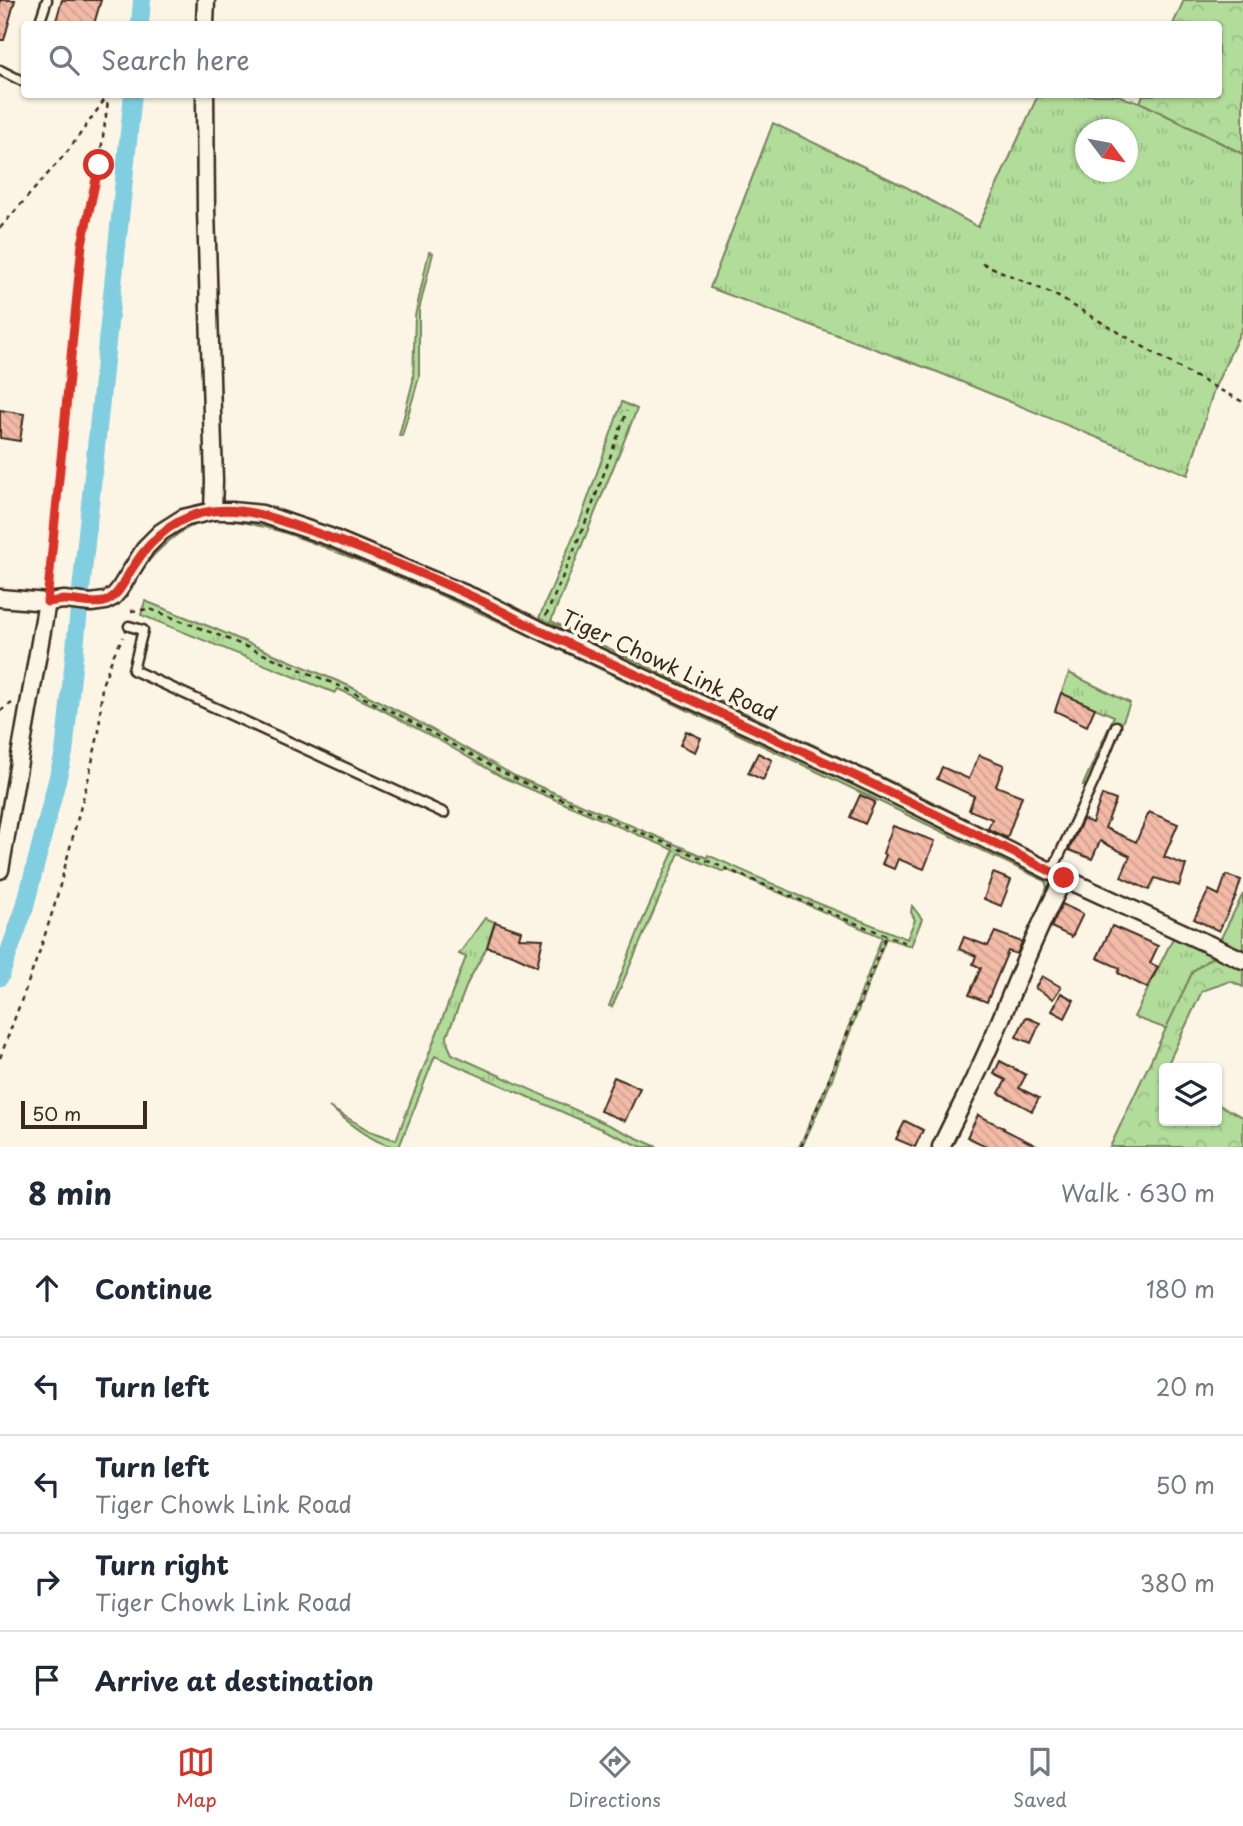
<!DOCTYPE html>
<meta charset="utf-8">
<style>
body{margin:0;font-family:"Playpen Sans",sans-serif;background:#f6f6f7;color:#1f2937}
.controls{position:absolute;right:21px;bottom:21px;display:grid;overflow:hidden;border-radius:7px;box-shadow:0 2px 5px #0004}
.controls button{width:63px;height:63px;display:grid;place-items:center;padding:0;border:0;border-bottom:2px solid #e0e1e3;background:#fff;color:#1f2937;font:35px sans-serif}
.compass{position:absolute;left:1075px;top:119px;width:63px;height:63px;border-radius:50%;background:#fff;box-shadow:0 2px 5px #0004;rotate:122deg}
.scale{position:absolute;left:21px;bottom:18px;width:126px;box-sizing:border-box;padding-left:7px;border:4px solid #3b2a1e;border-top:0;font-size:19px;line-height:24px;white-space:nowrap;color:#3b2a1e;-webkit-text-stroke:5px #fcf5e5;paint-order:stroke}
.stop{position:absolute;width:21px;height:21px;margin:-16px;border:5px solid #d93025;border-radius:50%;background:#fff}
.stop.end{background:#d93025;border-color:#fff;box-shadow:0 2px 7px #0008}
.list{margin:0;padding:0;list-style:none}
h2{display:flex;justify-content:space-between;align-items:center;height:91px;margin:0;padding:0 28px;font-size:30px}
h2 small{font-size:23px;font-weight:400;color:#747a83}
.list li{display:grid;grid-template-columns:46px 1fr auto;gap:21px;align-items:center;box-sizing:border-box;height:98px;padding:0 28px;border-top:2px solid #e0e1e3}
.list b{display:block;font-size:26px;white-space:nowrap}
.list p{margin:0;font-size:23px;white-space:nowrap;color:#747a83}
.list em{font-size:23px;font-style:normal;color:#747a83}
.icon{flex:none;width:38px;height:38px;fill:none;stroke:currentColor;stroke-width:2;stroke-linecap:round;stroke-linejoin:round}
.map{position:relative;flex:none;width:1243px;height:1147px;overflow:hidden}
.search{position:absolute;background:#fff;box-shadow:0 2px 5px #0004;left:21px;right:21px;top:21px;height:77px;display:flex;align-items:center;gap:18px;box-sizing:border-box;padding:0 24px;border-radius:7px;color:#747a83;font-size:26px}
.sheet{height:581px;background:#fff}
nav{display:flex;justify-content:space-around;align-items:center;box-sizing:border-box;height:98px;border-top:2px solid #e0e1e3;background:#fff;font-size:19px;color:#747a83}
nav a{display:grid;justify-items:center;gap:4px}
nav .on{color:#d93025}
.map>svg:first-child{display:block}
</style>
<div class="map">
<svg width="1243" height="1147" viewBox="0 0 1243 1147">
<defs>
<pattern id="grass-tufts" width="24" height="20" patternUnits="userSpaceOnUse" patternTransform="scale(1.75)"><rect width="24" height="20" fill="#b1dc9a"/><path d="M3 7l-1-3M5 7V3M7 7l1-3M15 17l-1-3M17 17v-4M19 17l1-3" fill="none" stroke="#99bd84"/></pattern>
<pattern id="forest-crowns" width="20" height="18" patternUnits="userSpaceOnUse" patternTransform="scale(1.75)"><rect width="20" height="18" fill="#b1dc9a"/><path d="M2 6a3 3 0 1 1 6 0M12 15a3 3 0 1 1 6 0" fill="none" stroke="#99bd84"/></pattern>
<pattern id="building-back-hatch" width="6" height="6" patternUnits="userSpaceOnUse" patternTransform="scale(1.75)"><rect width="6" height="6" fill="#f2baa7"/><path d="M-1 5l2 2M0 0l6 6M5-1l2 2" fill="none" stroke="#d0a08f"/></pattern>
</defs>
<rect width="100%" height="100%" fill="#fcf5e5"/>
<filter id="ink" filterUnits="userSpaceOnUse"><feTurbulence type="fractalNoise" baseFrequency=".0143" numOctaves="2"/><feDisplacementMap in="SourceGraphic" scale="14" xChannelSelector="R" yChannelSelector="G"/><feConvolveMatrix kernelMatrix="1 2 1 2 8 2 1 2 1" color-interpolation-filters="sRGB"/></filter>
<g filter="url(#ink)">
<g fill="url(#grass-tufts)" stroke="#76835c" stroke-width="2" fill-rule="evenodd">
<path d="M1038,95H1119L1127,99L1140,102L1243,154V326L1214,389L1188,475L940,373L710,288L773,123L906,187L978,227ZM1086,130H1128V172H1086Z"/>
<polygon points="429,252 433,253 419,310 419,377 402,436 399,436 413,381 415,316"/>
<polygon points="622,402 637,409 551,621 909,790 1049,861 1220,940 1243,894 1243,953 1043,861 908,793 539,618 581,518"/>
<path d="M224,516L278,524L454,595L884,796L1049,877L1053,881V886L990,1025L1047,888L1046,883L1043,880C876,799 709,720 541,641C477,611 413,582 347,556C308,541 268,524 226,520C192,517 166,541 146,564L142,563C171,532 181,522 224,516Z"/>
<polygon points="145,601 213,628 349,686 404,714 515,776 707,858 708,855 800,896 907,939 915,920 911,912 912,906 922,919 911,946 886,938 830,1084 802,1147 799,1147 827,1084 882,937 725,869 724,872 679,853 612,1007 609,1006 642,922 674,850 502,777 437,739 375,706 338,689 335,693 141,615"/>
<polygon points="1069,673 1130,703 1097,785 1083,785 1114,716 1061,694"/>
<path d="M1069,888L1228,960L1211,958L1193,971L1167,1029L1134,1017L1173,938L1077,894L1066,892C1047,909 1026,972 1015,998C995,1048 973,1098 951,1147H947L981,1074L1045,922L1059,895L1064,890Z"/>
<path d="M485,918L495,922L487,947L468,982L447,1036L448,1045L452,1054L657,1147H642L435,1056L399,1147C376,1147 347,1120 329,1107L370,1131L396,1140L466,957L459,954Z"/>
</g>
<g fill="url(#forest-crowns)" stroke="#76835c" stroke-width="2">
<polygon points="1184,0 1243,0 1243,154 1140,102 1143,95 1218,94 1218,24 1173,24"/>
<polygon points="1211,958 1228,960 1243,967 1243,987 1230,981 1202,991 1166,1068 1164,1068 1162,1076 1164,1077 1164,1121 1217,1121 1217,1104 1243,1117 1243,1147 1110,1147 1193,971"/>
</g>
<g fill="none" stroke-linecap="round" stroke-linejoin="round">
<g stroke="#81cee0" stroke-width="18">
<polyline points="140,24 142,0"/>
<polyline points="0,977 24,910 64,753 133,94"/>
</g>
</g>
<g fill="url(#building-back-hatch)" stroke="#3b2a1e" stroke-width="2">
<polygon points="0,0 15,0 4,40 0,40"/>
<polygon points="62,0 101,0 94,24 55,24"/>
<polygon points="0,410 24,414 20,441 0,438"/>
<polygon points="1061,693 1095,708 1087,726 1055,711"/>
<polygon points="686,731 701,738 695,752 680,745"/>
<polygon points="758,753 772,760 763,780 748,773"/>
<polygon points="979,755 1004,765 996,786 1022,796 1007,838 988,829 992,819 969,810 974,796 937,779 942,767 969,779"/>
<polygon points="860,795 875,802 865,824 850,817"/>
<polygon points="1102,795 1116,800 1105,828 1136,842 1149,812 1178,824 1164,857 1186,865 1179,886 1155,878 1149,890 1121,877 1130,856 1100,841 1092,859 1069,850 1083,819 1092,823"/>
<polygon points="893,826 935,841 924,869 898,859 894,869 882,864 886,855 883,853"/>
<polygon points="993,873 1011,880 1001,906 984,899"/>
<polygon points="1226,875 1241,880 1236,896 1219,931 1194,919 1209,890 1219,895"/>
<polygon points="1062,904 1083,914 1072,937 1051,927"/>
<polygon points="495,922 521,931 519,938 543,939 537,966 513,955 487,947"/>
<polygon points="1112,926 1158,946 1150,963 1158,967 1147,988 1118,973 1120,968 1097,958"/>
<polygon points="995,932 1022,942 1017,954 1008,951 987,1002 969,995 981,968 973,964 976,956 959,949 964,937 988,946"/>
<polygon points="1042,976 1061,987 1053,999 1035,988"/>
<polygon points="1061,993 1074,1000 1065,1018 1052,1011"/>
<polygon points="1026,1017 1040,1023 1031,1043 1016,1037"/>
<polygon points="1000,1061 1026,1075 1019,1088 1039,1098 1032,1111 999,1093 1006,1080 994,1074"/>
<polygon points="614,1077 640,1088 625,1121 600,1111"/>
<polygon points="978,1115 1004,1128 1003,1129 1039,1147 988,1147 967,1137"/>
<polygon points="905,1121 923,1130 915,1147 896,1139"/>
</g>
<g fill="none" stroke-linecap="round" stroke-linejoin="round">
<defs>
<g id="lane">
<polyline points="39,24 47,0"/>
<polyline points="0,70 24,82"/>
<polyline points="129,626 143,630 133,670 444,813"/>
<polyline points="1052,871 1095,779 1116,726"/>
</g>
<g id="street">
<polyline points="205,24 206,0"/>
<polyline points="205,94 206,209 214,481 213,511"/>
<polyline points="0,598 47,602 64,600 91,603 105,601 113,597 119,590 146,547 161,532 183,518 213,511 232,511 262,514 330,537 482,601 540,630 861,778 1064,878 1243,960"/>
<polyline points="0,870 47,602"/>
<path d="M941,1147C957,1113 975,1080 990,1045C1014,989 1035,932 1064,878"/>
</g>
</defs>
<use href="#lane" stroke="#3b2a1e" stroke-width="13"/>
<use href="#street" stroke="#3b2a1e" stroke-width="21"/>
<g stroke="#3b2a1e" stroke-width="2.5" stroke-dasharray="5 5" stroke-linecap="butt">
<polyline points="0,228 68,151 108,95"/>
<polyline points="982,263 1055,295 1188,373 1243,402"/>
<polyline points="49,584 82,244 99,165 109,94"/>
<polyline points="131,611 150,609 223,637 344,688 403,717 500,771 535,788 850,921 909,944"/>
<polyline points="546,616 589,514 627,411"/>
<polyline points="0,711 12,703"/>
<polyline points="0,1058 39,953 55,904 89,776 99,731 102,685 114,654 123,637"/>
<polyline points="801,1147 839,1055 886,935"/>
</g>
<use href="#lane" stroke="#fcf5e5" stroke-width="8"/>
<use href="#street" stroke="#fcf5e5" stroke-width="16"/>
</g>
</g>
<g fill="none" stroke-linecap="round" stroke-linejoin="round" filter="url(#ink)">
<path stroke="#d93025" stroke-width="9" d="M99,165L82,244L47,602C53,602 59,600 64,600C77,600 91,605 104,602C119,597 125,579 133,567C152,537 177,515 213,511C244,507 274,518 302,528C363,548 424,574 482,601C502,611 522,622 543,632C718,712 893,791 1064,878"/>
</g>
<g text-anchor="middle" stroke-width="7" stroke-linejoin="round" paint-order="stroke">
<g font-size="21" fill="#3b2a1e" stroke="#fcf5e5">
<text transform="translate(669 666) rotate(25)" y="7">Tiger Chowk Link Road</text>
</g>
</g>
</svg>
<div class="controls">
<button><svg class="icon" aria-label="layers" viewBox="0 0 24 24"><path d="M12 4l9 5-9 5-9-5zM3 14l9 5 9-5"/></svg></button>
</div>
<svg class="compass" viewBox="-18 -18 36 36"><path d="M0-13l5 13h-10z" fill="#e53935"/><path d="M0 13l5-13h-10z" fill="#747a83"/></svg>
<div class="scale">50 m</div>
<div class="stop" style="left:99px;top:165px"></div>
<div class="stop end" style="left:1064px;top:878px"></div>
<div class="search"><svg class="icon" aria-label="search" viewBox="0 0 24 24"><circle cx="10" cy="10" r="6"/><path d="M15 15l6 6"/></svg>Search here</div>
</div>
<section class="sheet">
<h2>8 min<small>Walk · 630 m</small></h2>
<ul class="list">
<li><svg class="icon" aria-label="ahead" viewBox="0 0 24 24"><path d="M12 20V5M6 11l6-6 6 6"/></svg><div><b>Continue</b></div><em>180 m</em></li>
<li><svg class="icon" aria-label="left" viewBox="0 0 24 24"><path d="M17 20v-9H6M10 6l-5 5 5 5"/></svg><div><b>Turn left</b></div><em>20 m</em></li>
<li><svg class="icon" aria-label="left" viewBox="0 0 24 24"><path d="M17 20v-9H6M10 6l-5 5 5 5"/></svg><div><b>Turn left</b><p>Tiger Chowk Link Road</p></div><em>50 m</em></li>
<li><svg class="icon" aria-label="right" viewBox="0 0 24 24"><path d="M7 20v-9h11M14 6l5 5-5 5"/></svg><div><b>Turn right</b><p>Tiger Chowk Link Road</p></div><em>380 m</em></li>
<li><svg class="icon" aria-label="arrive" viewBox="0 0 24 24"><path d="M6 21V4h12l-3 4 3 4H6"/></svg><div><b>Arrive at destination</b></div></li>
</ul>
</section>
<nav>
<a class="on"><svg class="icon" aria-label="map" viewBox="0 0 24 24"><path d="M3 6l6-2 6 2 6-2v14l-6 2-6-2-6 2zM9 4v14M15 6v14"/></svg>Map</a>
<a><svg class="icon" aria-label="directions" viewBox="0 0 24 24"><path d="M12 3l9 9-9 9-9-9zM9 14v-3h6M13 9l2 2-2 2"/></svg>Directions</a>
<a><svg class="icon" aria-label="saved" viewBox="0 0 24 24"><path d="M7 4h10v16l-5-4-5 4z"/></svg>Saved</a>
</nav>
